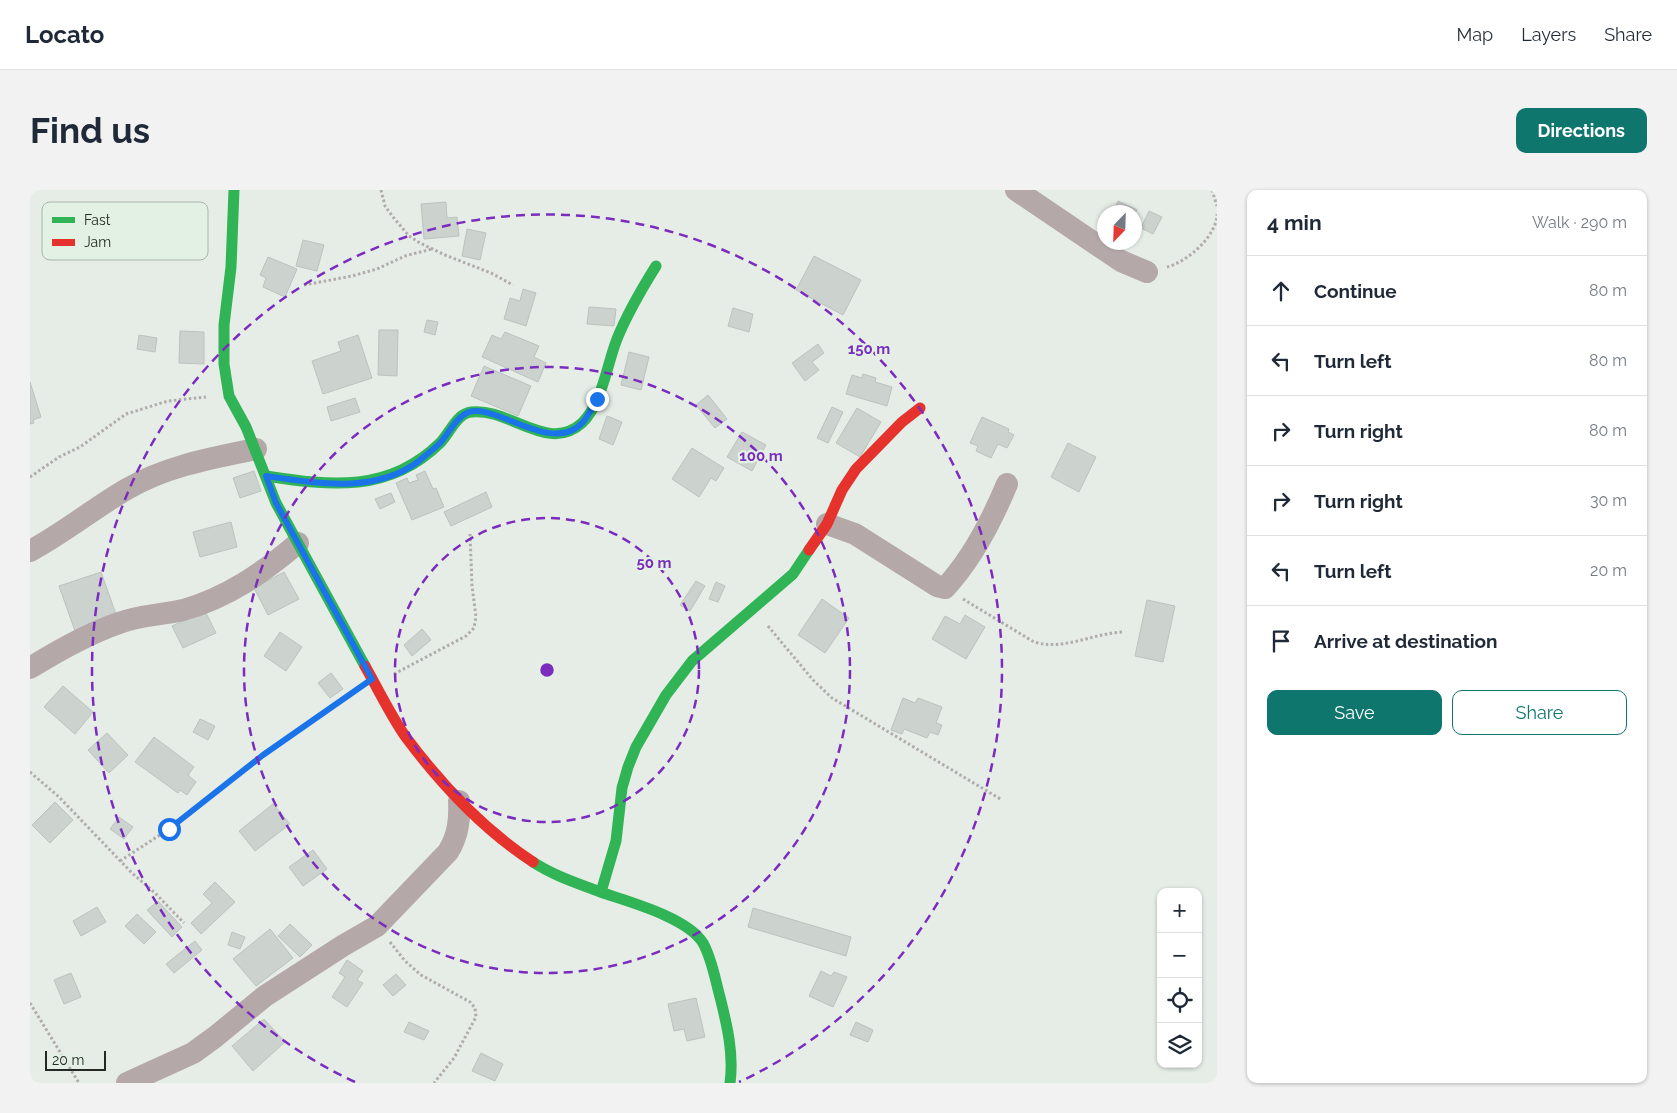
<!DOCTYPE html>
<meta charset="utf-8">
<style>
body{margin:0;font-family:Raleway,sans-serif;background:#f2f2f3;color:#1f2937}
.controls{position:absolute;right:15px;bottom:15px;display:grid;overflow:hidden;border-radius:10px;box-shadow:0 1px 4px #0004}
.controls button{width:45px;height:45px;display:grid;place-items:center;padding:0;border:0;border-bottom:1px solid #e0e1e3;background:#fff;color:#1f2937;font:25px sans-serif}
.compass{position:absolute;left:1067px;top:15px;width:45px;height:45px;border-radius:50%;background:#fff;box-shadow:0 1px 4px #0004;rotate:203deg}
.scale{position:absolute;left:15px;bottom:12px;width:61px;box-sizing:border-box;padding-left:5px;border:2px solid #242924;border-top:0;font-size:14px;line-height:18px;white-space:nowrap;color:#242924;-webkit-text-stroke:4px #e3f0e4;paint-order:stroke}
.stop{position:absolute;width:15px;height:15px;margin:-11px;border:4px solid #1a73e8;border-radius:50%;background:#fff}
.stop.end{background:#1a73e8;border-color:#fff;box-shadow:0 1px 5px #0008}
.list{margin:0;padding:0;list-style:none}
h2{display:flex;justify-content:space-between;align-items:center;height:65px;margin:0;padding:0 20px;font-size:21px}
h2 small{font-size:16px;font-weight:400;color:#747a83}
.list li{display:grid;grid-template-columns:32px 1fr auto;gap:15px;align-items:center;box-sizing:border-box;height:70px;padding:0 20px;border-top:1px solid #e0e1e3}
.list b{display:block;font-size:19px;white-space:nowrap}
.list em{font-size:16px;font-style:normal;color:#747a83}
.actions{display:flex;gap:10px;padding:15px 20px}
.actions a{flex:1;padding:11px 0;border:1px solid #0f766e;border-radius:10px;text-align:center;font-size:18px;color:#0f766e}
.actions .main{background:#0f766e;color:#fff}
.icon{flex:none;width:28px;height:28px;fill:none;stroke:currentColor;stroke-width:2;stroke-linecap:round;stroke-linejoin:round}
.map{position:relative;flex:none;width:1187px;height:893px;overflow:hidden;border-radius:10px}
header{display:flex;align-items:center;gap:30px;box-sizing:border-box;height:70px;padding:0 25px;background:#fff;border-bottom:1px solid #e0e1e3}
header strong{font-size:24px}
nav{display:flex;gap:28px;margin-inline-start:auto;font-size:18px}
.intro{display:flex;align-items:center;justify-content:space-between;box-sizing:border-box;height:120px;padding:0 30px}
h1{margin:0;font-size:35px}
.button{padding:12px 22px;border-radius:10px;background:#0f766e;color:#fff;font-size:18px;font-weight:700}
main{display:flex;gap:30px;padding:0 30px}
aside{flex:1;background:#fff;border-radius:10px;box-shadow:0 1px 4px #0004}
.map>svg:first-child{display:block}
</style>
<header>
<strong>Locato</strong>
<nav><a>Map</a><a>Layers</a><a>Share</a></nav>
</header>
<div class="intro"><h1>Find us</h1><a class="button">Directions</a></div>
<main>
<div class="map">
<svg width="1187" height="893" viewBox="0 0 1187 893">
<rect width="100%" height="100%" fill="#e6ede7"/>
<g fill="#ccd2cd" stroke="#bcc2bd">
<polygon points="1088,11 1107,20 1104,24 1104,22 1083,22"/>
<polygon points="416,12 417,28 427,27 429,46 394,49 391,14"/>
<polygon points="1119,21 1132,27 1123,44 1111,38"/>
<polygon points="437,39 456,43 450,70 432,66"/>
<polygon points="273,50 294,55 287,81 266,76"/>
<polygon points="784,66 831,90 813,125 766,100"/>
<polygon points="238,67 267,79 255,107 233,97 236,88 230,85"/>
<polygon points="493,99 506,103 496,136 474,129 480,108 490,111"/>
<polygon points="559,117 586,119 584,136 557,134"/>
<polygon points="703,118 723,124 719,142 698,136"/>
<polygon points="397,130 408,132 405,145 394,142"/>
<polygon points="349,140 368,140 367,186 348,185"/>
<polygon points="150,141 174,142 174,174 149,173"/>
<polygon points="475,142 509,156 504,167 516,173 508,192 452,167 462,145 471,149"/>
<polygon points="109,145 127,148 125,162 107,159"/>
<polygon points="328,145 342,188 293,204 282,171 311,161 308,152"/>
<polygon points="788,154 794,163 782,172 789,180 775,191 762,173"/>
<polygon points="599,162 619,167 611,200 591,195"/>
<polygon points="454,176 501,196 488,226 441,206"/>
<polygon points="833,184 846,188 845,192 862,197 857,216 816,204 822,185 832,188"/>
<polygon points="0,192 11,227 3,230 4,233 0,234"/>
<polygon points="678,205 697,229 685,238 666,215"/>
<polygon points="325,208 330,222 301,231 297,217"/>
<polygon points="802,217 813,222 798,253 787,248"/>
<polygon points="827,218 851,232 830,267 806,253"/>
<polygon points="577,226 592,232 583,255 569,249"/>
<polygon points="952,227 979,239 978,242 984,245 977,258 968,254 961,268 946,261 948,256 940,253"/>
<polygon points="712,242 736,255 722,281 697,267"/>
<polygon points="1038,253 1066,267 1049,302 1021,287"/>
<polygon points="662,258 694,278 686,291 681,288 669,307 642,289"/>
<polygon points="224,281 231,301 210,308 203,288"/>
<polygon points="395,281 403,299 406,298 414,317 382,330 366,293 377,288 379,293 388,290 386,285"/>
<polygon points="456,302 462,317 421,336 414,322"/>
<polygon points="361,303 365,312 350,319 345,309"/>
<polygon points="201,332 207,357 170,367 163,342"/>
<polygon points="71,382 87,427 45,441 29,396"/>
<polygon points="254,382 269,409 238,425 224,398"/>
<polygon points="666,391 675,396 660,421 650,415"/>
<polygon points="686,392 695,396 688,412 679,409"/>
<polygon points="792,409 819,428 795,463 768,445"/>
<polygon points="1117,410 1145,416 1133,472 1105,466"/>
<polygon points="175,421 186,443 153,458 142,436"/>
<polygon points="935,425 955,437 936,469 902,449 915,426 930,434"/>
<polygon points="392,439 401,450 382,466 374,455"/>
<polygon points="250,442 272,457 256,481 234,466"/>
<polygon points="301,483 313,499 300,508 288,493"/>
<polygon points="33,496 63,522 45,544 14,517"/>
<polygon points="873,508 885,513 888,508 912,517 906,533 912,535 908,545 900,542 897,548 874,539 872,544 861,540"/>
<polygon points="170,529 185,536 178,550 163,542"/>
<polygon points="77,543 98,565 79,583 58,560"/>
<polygon points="124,547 164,577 158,585 166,592 157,605 150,600 148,603 105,572"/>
<polygon points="25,612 43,630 20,653 2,635"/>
<polygon points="243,614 260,634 225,661 209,641"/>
<polygon points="89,627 103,637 94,649 80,639"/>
<polygon points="283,660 297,679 273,696 259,677"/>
<polygon points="185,692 205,712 171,744 161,733 182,713 173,704"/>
<polygon points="128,711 152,737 142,747 117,720"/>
<polygon points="67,717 76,732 51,746 43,731"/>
<polygon points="723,718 821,747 816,766 718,737"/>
<polygon points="107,724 126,742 114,754 95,736"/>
<polygon points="260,734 282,755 270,767 248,746"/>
<polygon points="240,739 263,768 226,796 203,769"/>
<polygon points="202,742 215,747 210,759 198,755"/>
<polygon points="165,751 172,760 144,783 136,774"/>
<polygon points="317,770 333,781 327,790 333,793 317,817 302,807 315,787 309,783"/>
<polygon points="791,781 801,786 804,782 817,787 803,817 779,806"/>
<polygon points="41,783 51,807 34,814 24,790"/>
<polygon points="366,784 376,795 363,806 353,795"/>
<polygon points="666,808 675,847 657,851 654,839 644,841 638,814"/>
<polygon points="234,829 255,852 223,881 202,856"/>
<polygon points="379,832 399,841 394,850 374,842"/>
<polygon points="826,832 843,840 838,852 820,845"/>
<polygon points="451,863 473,874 465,891 442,881"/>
</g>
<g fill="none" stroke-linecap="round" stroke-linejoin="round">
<g stroke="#b0acab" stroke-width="3" stroke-dasharray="2.5 2.5" stroke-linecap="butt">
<polyline points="351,0 355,16 363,27 379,46 390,53 415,65 461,83 483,95"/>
<polyline points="1182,0 1187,16"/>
<path d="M1137,77C1157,72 1187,46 1187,24"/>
<polyline points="274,95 322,86 347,79 375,66 402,59"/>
<polyline points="0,287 29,267 50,257 96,224 138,211 176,207"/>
<path d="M933,409L1004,452C1033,461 1064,443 1093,442"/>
<polyline points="738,436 783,490 802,508 972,610"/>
<polyline points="364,484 436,446 444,438 446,427 442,396 440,344"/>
<polyline points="0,582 29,607 102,683 125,703 154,733"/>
<polyline points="90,671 139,639 233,565 323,502"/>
<polyline points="360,752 375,771 391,785 440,812 445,818 446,827 424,868 404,893"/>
<polyline points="0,813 49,893"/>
</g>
<g stroke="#b5a8a8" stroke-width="22">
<polyline points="986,0 1091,71 1117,82"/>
<path d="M797,334L825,344L907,396L915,398C942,369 962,330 977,294"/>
<path d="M0,361C34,343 64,318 97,299C136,276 182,268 226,259"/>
<path d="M0,478C29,460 57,444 89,433C109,425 132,425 153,420C197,408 234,382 268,353"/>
<path d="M97,893L163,863L185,847L235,806L314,755L347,736L418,662C428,646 430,630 429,611"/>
</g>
<g stroke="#30b455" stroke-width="11">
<polyline points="204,0 201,77 194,135 194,174 199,206 216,237 246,313 335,476"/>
<path d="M236,286C301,296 359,303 410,253C420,243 426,224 441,222C479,217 518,264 552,233C572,214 577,174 587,149C597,124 611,100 626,76"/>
<path d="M503,672C524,686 550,694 573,703C600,712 658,728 673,753C682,769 685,789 690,807C697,835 704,864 700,893"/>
<polyline points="571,702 586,651 592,598 598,577 606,557 636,505 662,471 763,384 779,360"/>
</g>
<g stroke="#e5322d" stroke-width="11">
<polyline points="779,360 797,334 812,300 826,279 872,232 890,218"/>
<path d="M335,476C348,499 360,524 375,546C410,593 454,640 503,672"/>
</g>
</g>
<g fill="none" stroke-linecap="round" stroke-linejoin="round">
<path stroke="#1a73e8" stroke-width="6" d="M139,639L233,565L342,489L246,313L236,286C289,294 353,305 396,265C401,261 406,257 410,253C419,243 426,227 439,222C448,219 460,223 468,226C494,235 531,257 553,232C559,225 563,216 567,209"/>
</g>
<g fill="none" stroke="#7b2cbf" stroke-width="2.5" stroke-dasharray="9 6">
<circle cx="517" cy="480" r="152"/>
<circle cx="517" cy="480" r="303"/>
<path d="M325 892A455 455 0 1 1 709 892"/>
</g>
<rect x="12" y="12" width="166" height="58" rx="8" fill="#e3f0e4" stroke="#aab4aa" stroke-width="1"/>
<rect x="22" y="27" width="23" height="6" fill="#30b455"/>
<rect x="22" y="49" width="23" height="7" fill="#e5322d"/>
<g font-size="14" fill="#242924">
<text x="54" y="35">Fast</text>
<text x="54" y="57">Jam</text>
</g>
<circle cx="517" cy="480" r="8" fill="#7b2cbf" stroke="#e3f0e4" stroke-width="2.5"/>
<g font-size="15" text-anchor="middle" font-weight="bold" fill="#7b2cbf" stroke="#e3f0e4" stroke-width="4.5" stroke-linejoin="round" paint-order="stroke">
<text x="839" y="164">150 m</text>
<text x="731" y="271">100 m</text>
<text x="624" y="378">50 m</text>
</g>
</svg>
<div class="controls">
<button>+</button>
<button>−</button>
<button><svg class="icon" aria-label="locate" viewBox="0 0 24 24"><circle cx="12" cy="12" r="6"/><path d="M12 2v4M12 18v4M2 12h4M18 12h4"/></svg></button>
<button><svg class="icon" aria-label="layers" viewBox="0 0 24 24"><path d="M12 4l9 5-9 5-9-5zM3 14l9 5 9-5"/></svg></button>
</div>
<svg class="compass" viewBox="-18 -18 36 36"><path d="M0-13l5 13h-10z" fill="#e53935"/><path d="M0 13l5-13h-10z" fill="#747a83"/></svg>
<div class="scale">20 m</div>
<div class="stop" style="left:139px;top:639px"></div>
<div class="stop end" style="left:567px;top:209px"></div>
</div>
<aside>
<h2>4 min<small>Walk · 290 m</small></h2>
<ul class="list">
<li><svg class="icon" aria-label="ahead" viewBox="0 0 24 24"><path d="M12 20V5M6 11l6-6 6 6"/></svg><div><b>Continue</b></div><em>80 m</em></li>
<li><svg class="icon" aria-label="left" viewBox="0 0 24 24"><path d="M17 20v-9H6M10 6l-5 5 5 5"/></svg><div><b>Turn left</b></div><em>80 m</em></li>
<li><svg class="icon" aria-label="right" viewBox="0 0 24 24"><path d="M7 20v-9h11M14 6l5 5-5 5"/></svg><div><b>Turn right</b></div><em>80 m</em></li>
<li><svg class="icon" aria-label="right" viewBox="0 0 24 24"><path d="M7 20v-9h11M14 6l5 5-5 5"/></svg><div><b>Turn right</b></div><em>30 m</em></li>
<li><svg class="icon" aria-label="left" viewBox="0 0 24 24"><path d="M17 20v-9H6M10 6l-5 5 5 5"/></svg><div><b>Turn left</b></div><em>20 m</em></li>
<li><svg class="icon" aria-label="arrive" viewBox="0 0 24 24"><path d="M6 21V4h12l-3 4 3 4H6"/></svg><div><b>Arrive at destination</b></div></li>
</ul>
<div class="actions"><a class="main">Save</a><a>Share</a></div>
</aside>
</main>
